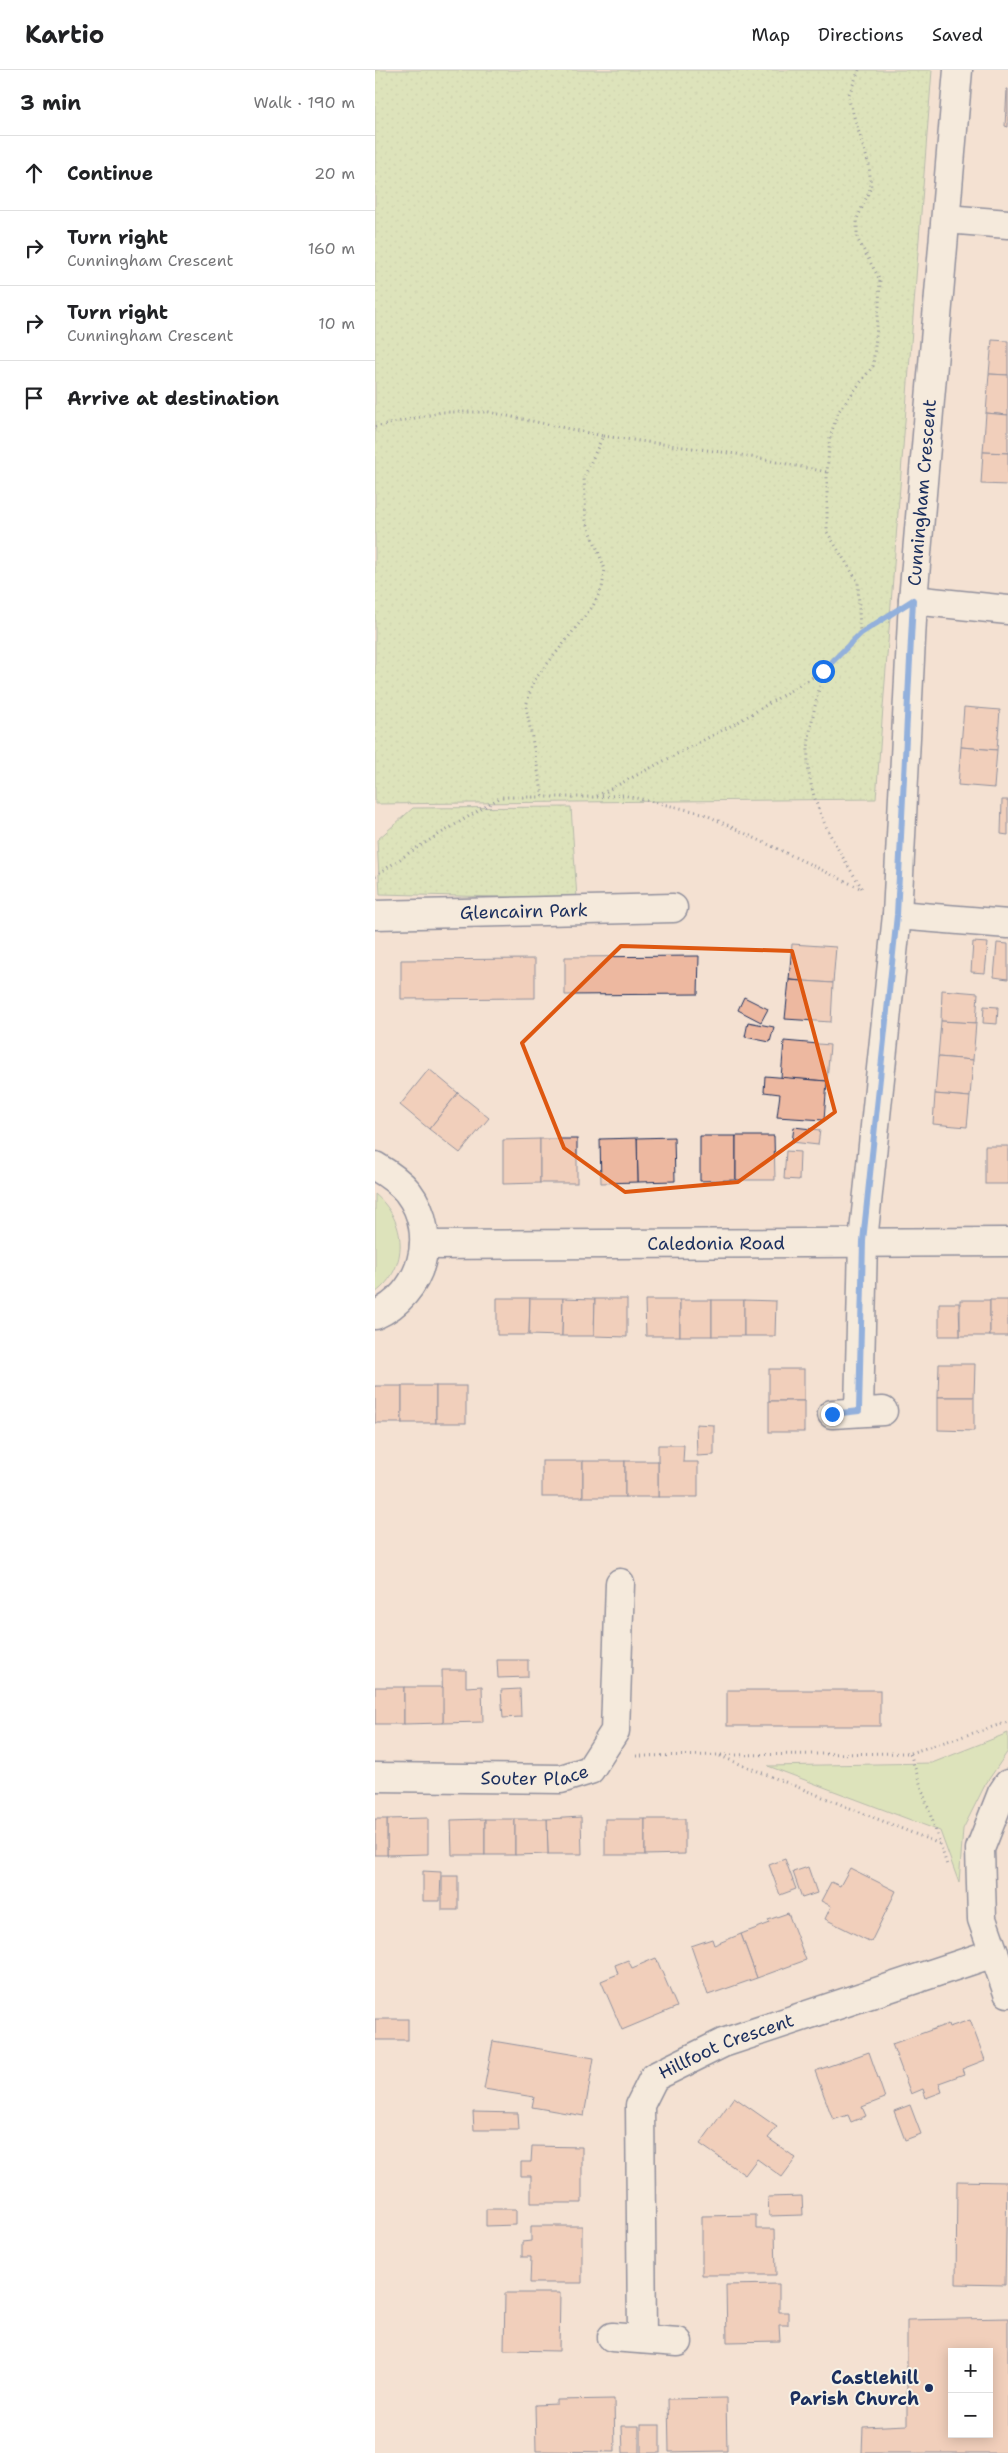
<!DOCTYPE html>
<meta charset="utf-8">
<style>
body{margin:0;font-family:"Shantell Sans",sans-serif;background:#f2f2f2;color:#202124}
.controls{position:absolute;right:15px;bottom:15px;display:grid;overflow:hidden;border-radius:0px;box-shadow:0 2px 12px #0003}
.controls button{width:45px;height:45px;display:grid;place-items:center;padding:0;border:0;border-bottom:1px solid #e0e0e0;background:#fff;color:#202124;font:25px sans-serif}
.stop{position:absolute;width:15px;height:15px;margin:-11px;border:4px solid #1a73e8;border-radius:50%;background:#fff}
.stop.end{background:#1a73e8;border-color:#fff;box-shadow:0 1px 5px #0008}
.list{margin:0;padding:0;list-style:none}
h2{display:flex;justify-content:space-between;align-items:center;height:65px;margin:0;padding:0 20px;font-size:21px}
h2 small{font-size:16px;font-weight:400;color:#757577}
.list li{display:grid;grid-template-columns:32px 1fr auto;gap:15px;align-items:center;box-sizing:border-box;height:75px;padding:0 20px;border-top:1px solid #e0e0e0}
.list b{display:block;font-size:19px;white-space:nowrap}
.list p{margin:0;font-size:16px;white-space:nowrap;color:#757577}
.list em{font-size:16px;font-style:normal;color:#757577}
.icon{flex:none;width:28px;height:28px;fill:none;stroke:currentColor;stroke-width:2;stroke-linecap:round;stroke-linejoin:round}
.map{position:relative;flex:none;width:633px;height:2383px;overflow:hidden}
header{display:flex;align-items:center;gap:30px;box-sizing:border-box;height:70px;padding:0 25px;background:#fff;border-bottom:1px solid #e0e0e0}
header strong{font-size:24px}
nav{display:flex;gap:28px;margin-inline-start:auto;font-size:18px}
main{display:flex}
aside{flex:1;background:#fff}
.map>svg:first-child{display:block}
</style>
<header>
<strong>Kartio</strong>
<nav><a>Map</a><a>Directions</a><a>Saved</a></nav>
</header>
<main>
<aside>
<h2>3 min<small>Walk · 190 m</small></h2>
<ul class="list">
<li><svg class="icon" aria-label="ahead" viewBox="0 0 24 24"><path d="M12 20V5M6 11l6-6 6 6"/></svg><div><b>Continue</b></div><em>20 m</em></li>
<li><svg class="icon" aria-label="right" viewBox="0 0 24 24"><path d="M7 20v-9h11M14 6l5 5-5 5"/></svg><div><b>Turn right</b><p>Cunningham Crescent</p></div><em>160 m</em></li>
<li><svg class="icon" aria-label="right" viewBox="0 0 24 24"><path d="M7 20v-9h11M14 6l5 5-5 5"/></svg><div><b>Turn right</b><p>Cunningham Crescent</p></div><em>10 m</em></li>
<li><svg class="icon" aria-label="arrive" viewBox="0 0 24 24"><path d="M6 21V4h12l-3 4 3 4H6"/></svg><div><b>Arrive at destination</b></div></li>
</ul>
</aside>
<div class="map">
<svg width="633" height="2383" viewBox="0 0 633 2383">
<defs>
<pattern id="park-dots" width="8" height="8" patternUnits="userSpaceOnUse" patternTransform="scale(1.25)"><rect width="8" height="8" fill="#c2e59f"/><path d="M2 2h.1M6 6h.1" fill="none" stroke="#a6c58b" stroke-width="1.8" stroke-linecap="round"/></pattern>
</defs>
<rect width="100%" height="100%" fill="#f4e1d2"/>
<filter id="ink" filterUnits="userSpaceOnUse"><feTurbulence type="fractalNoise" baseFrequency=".02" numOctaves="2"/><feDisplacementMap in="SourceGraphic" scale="10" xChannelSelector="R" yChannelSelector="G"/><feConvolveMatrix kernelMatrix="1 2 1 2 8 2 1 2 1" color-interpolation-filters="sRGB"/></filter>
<g filter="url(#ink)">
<g fill="#c2e59f" stroke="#6e8a7e">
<path d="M0,1124C32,1151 35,1197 0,1223Z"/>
<polygon points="633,1663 633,1681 610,1715 588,1759 584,1813 565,1761 393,1696 557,1693"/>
</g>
<g fill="url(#park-dots)" stroke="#6e8a7e">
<polygon points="0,0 557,0 501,729 0,734"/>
<polygon points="196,737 202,829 5,824 2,770 38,738"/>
</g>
<g fill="#edb8a0" stroke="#1b2f5e" fill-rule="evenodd">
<polygon points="632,19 633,19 633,57 630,56"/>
<polygon points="617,270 633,271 633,305 614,304"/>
<polygon points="614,304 633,305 633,345 611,343"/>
<polygon points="611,343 633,345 633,383 608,382"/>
<polygon points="608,382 633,383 633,415 606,414"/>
<polygon points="589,637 625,640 622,680 586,677"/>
<polygon points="586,677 622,680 619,718 583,715"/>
<polygon points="627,730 633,730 633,765 626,764"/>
<polygon points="598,872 613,873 610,903 596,902"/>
<polygon points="622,873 633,874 633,909 619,907"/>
<polygon points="417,874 461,877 458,913 414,910"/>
<polygon points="324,886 323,924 190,925 190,887"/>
<polygon points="160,889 160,928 26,929 26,890"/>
<polygon points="414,910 458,913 456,952 410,949"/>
<polygon points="567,920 603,923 601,953 566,951"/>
<polygon points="369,927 393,939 386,952 363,940"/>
<polygon points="609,936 623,937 622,954 608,953"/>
<polygon points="566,951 601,953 598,990 563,987"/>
<polygon points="373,952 399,957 395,972 370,967"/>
<polygon points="409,971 455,975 452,1011 406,1008"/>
<polygon points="563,987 598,990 595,1027 560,1024"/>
<polygon points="54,999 83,1023 54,1059 25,1035"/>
<polygon points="390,1006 452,1011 449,1050 402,1047 405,1024 389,1022"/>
<polygon points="83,1023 114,1048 85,1083 54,1059"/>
<polygon points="560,1024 595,1027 592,1057 558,1054"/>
<polygon points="419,1057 445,1060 443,1075 417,1072"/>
<polygon points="325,1066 361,1066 361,1110 325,1111"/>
<polygon points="361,1066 399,1066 400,1110 361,1110"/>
<polygon points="299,1067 300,1111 263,1112 262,1068"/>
<polygon points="262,1068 263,1112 226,1113 225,1069"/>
<polygon points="165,1069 165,1113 128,1114 128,1070"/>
<rect x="165" y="1069" width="37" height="44"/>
<rect x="610" y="1076" width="23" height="38"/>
<polygon points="411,1081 425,1082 424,1110 409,1109"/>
<polygon points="122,1228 155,1228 154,1265 122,1265"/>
<polygon points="155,1228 188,1228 187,1266 154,1265"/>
<polygon points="188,1228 220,1229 219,1266 187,1266"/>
<polygon points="220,1229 252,1229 252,1267 219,1266"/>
<polygon points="270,1230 305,1230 305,1266 271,1266"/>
<rect x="305" y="1230" width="32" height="36"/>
<rect x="337" y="1230" width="32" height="36"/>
<polygon points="369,1230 401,1231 400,1266 369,1266"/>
<rect x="585" y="1230" width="30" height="36"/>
<rect x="615" y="1230" width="18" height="36"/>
<polygon points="564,1233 584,1233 585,1266 564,1266"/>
<polygon points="564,1294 600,1294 599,1327 563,1327"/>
<rect x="394" y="1299" width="35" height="32"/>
<rect x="0" y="1316" width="27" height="37"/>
<rect x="27" y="1316" width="34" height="37"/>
<rect x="61" y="1316" width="30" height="37"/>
<polygon points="563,1327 599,1327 599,1361 563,1360"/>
<rect x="394" y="1331" width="35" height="31"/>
<polygon points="321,1354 339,1355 339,1385 322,1386"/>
<polygon points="283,1375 309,1375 308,1392 323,1392 323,1427 283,1427"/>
<rect x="167" y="1391" width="41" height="36"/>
<rect x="208" y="1391" width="42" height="36"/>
<rect x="250" y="1391" width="33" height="36"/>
<polygon points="122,1590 153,1590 153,1607 123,1608"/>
<polygon points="67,1600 91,1600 91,1617 107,1616 108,1652 68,1653"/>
<rect x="0" y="1617" width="29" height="37"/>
<polygon points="29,1617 68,1617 68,1653 29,1654"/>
<polygon points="145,1619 146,1647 128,1648 126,1620"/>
<rect x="352" y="1620" width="153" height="36"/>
<polygon points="206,1747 207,1784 173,1784 172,1749"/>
<polygon points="53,1748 53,1784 12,1785 12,1749"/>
<rect x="0" y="1749" width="12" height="36"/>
<polygon points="110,1749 110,1785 77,1785 76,1750"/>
<rect x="110" y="1749" width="30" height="36"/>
<polygon points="140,1749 172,1749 173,1784 140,1785"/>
<rect x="230" y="1749" width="40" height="36"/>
<polygon points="270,1749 310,1749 310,1784 270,1785"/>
<polygon points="410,1789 421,1819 405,1825 394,1795"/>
<polygon points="433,1797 442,1823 427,1828 418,1802"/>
<polygon points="475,1798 521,1821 496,1872 450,1849 456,1836 446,1831 456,1812 465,1816"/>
<polygon points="48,1801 66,1802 65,1831 48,1831"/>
<rect x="67" y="1806" width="16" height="34"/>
<polygon points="413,1843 431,1890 382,1908 366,1864 395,1853 393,1850"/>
<polygon points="366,1864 382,1908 333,1925 316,1876 337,1869 339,1875"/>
<polygon points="281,1888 302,1937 247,1960 226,1911 243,1904 240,1895 253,1890 257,1898"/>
<rect x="0" y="1949" width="33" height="21"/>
<polygon points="595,1950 610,1990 587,1999 589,2004 564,2013 567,2022 551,2028 548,2019 536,2024 517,1974 573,1954 574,1957"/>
<polygon points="118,1971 219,1988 209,2046 157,2037 159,2027 109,2019"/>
<polygon points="494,1982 510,2028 487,2037 491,2046 476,2052 473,2045 458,2050 440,2001"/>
<polygon points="359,2027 402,2057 393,2068 421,2088 407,2107 382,2089 370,2105 325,2074"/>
<polygon points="535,2035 546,2064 530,2070 519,2041"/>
<polygon points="98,2042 143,2043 144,2060 99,2060"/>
<polygon points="157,2076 207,2077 207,2133 156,2133 156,2106 146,2106 146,2092 156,2092"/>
<polygon points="582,2111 632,2112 630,2215 581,2214"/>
<polygon points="427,2126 428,2145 394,2146 393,2127"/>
<polygon points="111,2139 141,2139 141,2155 111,2156"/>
<polygon points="381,2145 381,2159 400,2159 401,2205 327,2205 327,2146"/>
<polygon points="156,2156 207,2156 207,2213 155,2213 156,2187 147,2187 147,2172 156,2171"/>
<polygon points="404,2214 404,2242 413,2242 413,2255 404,2255 405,2271 352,2272 351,2215"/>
<polygon points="130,2223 185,2223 184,2281 129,2280"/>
<path d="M633,2248V2383H487L488,2357L532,2355V2250ZM577,2282H614V2364H577Z"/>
<polygon points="351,2328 352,2381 294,2382 293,2329"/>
<polygon points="239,2329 240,2382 161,2381 160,2335 182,2334 182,2330"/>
<rect x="266" y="2355" width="19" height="28"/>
<polygon points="247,2356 264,2356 264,2383 248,2383"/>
</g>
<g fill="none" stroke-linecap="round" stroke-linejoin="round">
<defs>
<g id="minor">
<polyline points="571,149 633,154"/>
<polyline points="538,530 633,540"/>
<path id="s1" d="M0,845L298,838"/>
<polyline points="522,845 633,854"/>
<path d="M0,1096C12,1103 24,1111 33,1122C65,1164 47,1225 0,1245"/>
<path id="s2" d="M49,1175L633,1172"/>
<path id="s3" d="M484,1341L488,1171L522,845L538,530L583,0"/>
<polyline points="457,1344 508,1341"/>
<path id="s4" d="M0,1707L186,1709L215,1700L240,1661L245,1513"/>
<polyline points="633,1714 627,1723 605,1779 607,1849 633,1923"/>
<polyline points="237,2267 303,2272"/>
<path id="s5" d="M267,2269L265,2035L279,2007L348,1973L619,1883"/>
</g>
</defs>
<use href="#minor" stroke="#1b2f5e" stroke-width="31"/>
<g stroke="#1b2f5e" stroke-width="3" stroke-dasharray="1 4" stroke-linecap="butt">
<polyline points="484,0 473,27 494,95 496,117 482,149 482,168 505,210 504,236 498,296 463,342 455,367 452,402 452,462 483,512 485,563"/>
<polyline points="0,357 67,342 114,342 228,366 209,407 211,450 230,499 227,518 218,536 158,612 151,636 168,727"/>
<polyline points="228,366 361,384 452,402"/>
<path d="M448,601C443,624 437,646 434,669C426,724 459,774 487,818"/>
<polyline points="222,727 248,725 327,743 487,819"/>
<polyline points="0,806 40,779 126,727 220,727 363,652 448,601 486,563 504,552"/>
<polyline points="535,1683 633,1652"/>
<polyline points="261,1686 535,1683 572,1795"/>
<polyline points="345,1686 565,1774"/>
</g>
<use href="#minor" stroke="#f7f3e8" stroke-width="28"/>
</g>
</g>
<g fill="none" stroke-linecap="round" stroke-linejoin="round" filter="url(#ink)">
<polyline stroke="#1a73e8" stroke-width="6" points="448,601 486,563 538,530 522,845 488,1171 484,1341 457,1344"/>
</g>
<path d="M0 0H633V2383H0ZM246,876L417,881L460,1042L363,1112L250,1122L189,1078L147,973Z" fill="#f4e1d2" fill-opacity=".55" fill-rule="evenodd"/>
<path fill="none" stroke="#de5710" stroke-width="4" stroke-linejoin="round" d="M246,876L417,881L460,1042L363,1112L250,1122L189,1078L147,973Z"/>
<circle fill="#1b2f5e" stroke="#f7f3e8" stroke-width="2" cx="554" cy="2318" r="5"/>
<g text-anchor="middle" stroke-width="4" stroke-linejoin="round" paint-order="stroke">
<g font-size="18" fill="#1b2f5e" stroke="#f7f3e8">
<text dy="6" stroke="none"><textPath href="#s3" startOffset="921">Cunningham Crescent</textPath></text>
<text dy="6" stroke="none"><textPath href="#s1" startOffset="149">Glencairn Park</textPath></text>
<text dy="6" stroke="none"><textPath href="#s2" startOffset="292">Caledonia Road</textPath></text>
<text dy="6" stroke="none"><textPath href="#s4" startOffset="160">Souter Place</textPath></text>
<text dy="6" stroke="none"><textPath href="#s5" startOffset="344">Hillfoot Crescent</textPath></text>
</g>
<g font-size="18" font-weight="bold" fill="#1b2f5e" stroke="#f7f3e8" text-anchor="end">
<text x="544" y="2314">Castlehill<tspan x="544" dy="21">Parish Church</tspan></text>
</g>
</g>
</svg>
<div class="controls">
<button>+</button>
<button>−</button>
</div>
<div class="stop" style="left:448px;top:601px"></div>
<div class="stop end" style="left:457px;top:1344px"></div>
</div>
</main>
